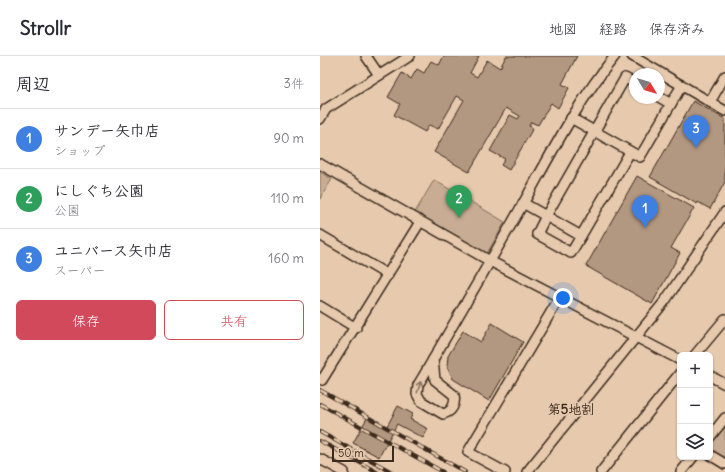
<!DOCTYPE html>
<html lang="ja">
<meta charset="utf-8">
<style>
body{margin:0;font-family:Delius,"Klee One",sans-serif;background:#f7f7f7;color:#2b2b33}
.controls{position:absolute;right:12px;bottom:12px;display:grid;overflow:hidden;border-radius:6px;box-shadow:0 1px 3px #0004}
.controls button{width:36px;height:36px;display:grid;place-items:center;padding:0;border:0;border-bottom:1px solid #e1e1e2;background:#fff;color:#2b2b33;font:20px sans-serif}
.compass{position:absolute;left:309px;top:12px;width:36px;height:36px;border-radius:50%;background:#fff;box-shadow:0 1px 3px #0004;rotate:128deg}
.scale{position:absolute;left:12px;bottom:10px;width:62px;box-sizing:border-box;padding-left:4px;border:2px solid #3b2a1e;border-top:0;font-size:11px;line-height:14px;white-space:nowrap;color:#3b2a1e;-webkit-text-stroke:3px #e7caae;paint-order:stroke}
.you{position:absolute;left:243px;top:242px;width:14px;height:14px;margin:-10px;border:3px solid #fff;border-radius:50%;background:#1a73e8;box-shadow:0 0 0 6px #1a73e833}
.badge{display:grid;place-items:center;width:26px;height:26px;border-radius:50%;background:#d1495b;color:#fff;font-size:13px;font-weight:700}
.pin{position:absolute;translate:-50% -33px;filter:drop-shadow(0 1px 2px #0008)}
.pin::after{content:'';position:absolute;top:21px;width:14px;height:12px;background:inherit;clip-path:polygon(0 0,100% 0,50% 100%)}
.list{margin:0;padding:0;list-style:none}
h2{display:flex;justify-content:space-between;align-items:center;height:52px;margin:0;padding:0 16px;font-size:17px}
h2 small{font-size:13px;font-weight:400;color:#7c7c81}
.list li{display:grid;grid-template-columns:26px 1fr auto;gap:12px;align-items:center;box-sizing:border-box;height:60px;padding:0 16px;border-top:1px solid #e1e1e2}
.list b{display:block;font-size:15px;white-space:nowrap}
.list p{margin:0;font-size:13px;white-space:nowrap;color:#7c7c81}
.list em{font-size:13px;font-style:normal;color:#7c7c81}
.actions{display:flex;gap:8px;padding:12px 16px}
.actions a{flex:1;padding:9px 0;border:1px solid #d1495b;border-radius:6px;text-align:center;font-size:14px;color:#d1495b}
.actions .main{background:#d1495b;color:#fff}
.icon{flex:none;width:22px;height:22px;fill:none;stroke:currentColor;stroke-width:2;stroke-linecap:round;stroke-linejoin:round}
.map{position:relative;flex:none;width:405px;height:416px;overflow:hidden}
header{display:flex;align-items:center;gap:24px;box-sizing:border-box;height:56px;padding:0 20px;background:#fff;border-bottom:1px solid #e1e1e2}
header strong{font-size:19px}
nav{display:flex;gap:22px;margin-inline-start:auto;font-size:14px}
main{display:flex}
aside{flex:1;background:#fff}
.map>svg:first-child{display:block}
</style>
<header>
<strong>Strollr</strong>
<nav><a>地図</a><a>経路</a><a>保存済み</a></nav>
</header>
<main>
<aside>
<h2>周辺<small>3件</small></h2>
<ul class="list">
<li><span class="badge" style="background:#3f7fe0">1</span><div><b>サンデー矢巾店</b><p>ショップ</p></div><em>90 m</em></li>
<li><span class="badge" style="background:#2e9e5b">2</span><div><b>にしぐち公園</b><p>公園</p></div><em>110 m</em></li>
<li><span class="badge" style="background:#3f7fe0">3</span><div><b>ユニバース矢巾店</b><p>スーパー</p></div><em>160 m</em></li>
</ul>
<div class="actions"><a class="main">保存</a><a>共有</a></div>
</aside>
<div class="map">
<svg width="405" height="416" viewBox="0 0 405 416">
<rect width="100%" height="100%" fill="#e7caae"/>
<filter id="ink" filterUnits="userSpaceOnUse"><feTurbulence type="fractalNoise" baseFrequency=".025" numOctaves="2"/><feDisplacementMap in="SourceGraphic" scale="8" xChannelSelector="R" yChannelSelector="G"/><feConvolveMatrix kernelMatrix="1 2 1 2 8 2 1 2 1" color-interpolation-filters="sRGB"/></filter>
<g filter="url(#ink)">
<g fill="#c8ad94" stroke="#826c59">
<polygon points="0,116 12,123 0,143"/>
<polygon points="114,124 185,166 166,199 94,158"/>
<polygon points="405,368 405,404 390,395 390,386"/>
</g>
<g fill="#b39881" stroke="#3b2a1e">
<polygon points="124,0 159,0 150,17 157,21 167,4 180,12 186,0 257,0 242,28 249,32 238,52 231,47 218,69 211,66 209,70 213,72 189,114 181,109 185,103 170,95 190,59 198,63 200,60 186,52 149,116 114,96 144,44 137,40 118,73 109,69 105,76 74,59 80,48 68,41 82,17 91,23 97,13 104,17 111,5 119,9"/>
<polygon points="373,45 405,63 405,126 390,153 378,146 377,148 330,121"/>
<polygon points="317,120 374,152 351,192 360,197 332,248 266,210"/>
<polygon points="172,267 203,286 169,345 133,323 127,310 128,300 143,275 161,286"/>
<polygon points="78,350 93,358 90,363 108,373 103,382 77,368 59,401 33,387 47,362 66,372"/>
</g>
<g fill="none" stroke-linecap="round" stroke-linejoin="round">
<defs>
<g id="minor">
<polyline points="46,0 59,19"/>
<polyline points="312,0 405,55"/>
<polyline points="339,41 351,48"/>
<polyline points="390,46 405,20"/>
<polyline points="251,62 320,101 362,29"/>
<polyline points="0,63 6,53 90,0"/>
<polyline points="310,96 261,180 226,160 305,22 315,27"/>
<polyline points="0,108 170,205 360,304"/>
<polyline points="203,147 226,160 217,178 251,197 261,180"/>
<polyline points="0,179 68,219"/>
<polyline points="0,250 36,272"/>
<polyline points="375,299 405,263"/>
<path d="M113,303L115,324L134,339C136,348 132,356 123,358L101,345L97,338L98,329L104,319C137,262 171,204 204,146C232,96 258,45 295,0"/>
<polyline points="390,320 405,328"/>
<polyline points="0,323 2,324 100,166"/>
<polyline points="390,381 405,362"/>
<polyline points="390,399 405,408"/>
<polyline points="0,403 24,416"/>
<polyline points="185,416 148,396 240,241"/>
<polyline points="207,416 345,245 405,156"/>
<polyline points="281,416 360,317"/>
<polyline points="361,416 373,401"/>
</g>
</defs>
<use href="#minor" stroke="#3b2a1e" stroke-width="12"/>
<use href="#minor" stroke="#e7caae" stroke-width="9"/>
<defs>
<g id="rail">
<polyline points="0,334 145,416"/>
<polyline points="0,348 123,416"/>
<polyline points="0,376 72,416"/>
<polyline points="0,385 57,416"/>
</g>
</defs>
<use href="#rail" stroke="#3b2a1e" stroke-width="4"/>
<use href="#rail" stroke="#e7caae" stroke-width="2.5" stroke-dasharray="8" stroke-linecap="butt"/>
</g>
<defs><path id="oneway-shaft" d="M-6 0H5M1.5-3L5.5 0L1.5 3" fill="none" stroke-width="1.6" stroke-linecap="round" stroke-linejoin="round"/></defs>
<use stroke="#88725f" href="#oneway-shaft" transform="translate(99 331) rotate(-73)"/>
</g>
<g text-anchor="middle" stroke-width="3.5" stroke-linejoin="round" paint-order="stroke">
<g font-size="13" font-weight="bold" fill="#3b2a1e" stroke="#e7caae">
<text x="251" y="358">第5地割</text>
</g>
</g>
</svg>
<div class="controls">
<button>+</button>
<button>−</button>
<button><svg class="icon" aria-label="layers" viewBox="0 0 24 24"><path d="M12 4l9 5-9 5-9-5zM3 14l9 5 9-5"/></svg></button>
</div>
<svg class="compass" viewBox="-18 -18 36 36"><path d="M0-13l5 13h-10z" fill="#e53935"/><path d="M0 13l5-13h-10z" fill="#7c7c81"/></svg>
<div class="scale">50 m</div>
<div class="you"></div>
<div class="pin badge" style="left:325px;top:172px;background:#3f7fe0">1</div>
<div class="pin badge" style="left:139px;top:162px;background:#2e9e5b">2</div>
<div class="pin badge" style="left:376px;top:92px;background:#3f7fe0">3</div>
</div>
</main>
